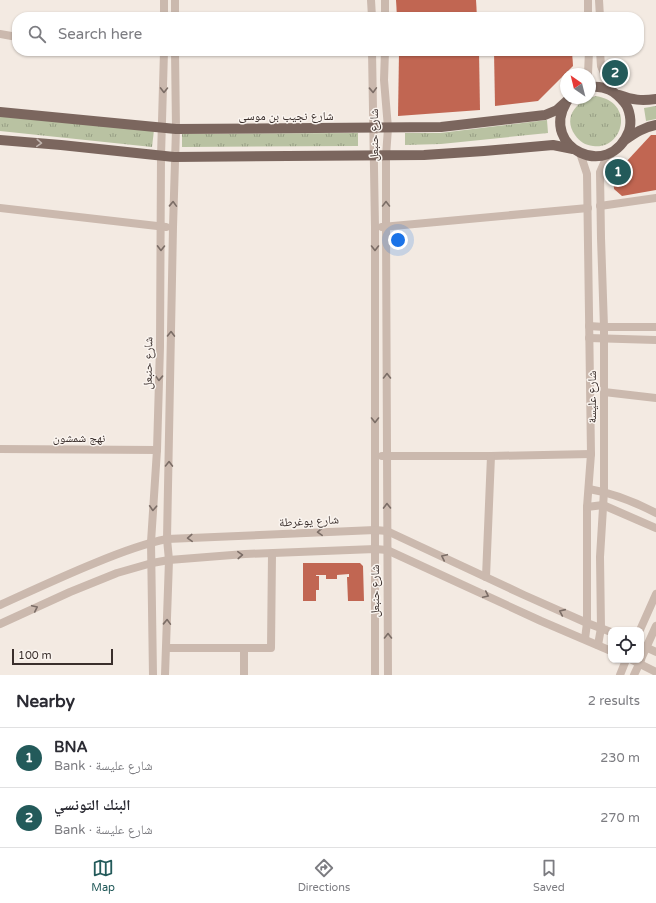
<!DOCTYPE html>
<meta charset="utf-8">
<style>
body{margin:0;font-family:"Varela Round","Noto Naskh Arabic",sans-serif;background:#f2f2f3;color:#2b2b33}
.controls{position:absolute;right:12px;bottom:12px;display:grid;overflow:hidden;border-radius:8px;box-shadow:0 1px 3px #0004}
.controls button{width:36px;height:36px;display:grid;place-items:center;padding:0;border:0;border-bottom:1px solid #e1e1e2;background:#fff;color:#2b2b33;font:20px sans-serif}
.compass{position:absolute;left:560px;top:68px;width:36px;height:36px;border-radius:50%;background:#fff;box-shadow:0 1px 3px #0004;rotate:325deg}
.scale{position:absolute;left:12px;bottom:10px;width:101px;box-sizing:border-box;padding-left:4px;border:2px solid #3a2f2c;border-top:0;font-size:11px;line-height:14px;white-space:nowrap;color:#3a2f2c;-webkit-text-stroke:3px #faf4ef;paint-order:stroke}
.you{position:absolute;left:398px;top:240px;width:14px;height:14px;margin:-10px;border:3px solid #fff;border-radius:50%;background:#1a73e8;box-shadow:0 0 0 6px #1a73e833}
.badge{display:grid;place-items:center;width:26px;height:26px;border-radius:50%;background:#235a5a;color:#fff;font-size:13px;font-weight:700}
.pin{position:absolute;translate:-50% -50%;border:2px solid #fff;box-shadow:0 1px 4px #0006}
.list{margin:0;padding:0;list-style:none}
h2{display:flex;justify-content:space-between;align-items:center;height:52px;margin:0;padding:0 16px;font-size:17px}
h2 small{font-size:13px;font-weight:400;color:#7c7c81}
.list li{display:grid;grid-template-columns:26px 1fr auto;gap:12px;align-items:center;box-sizing:border-box;height:60px;padding:0 16px;border-top:1px solid #e1e1e2}
.list b{display:block;font-size:15px;white-space:nowrap}
.list p{margin:0;font-size:13px;white-space:nowrap;color:#7c7c81}
.list em{font-size:13px;font-style:normal;color:#7c7c81}
.icon{flex:none;width:22px;height:22px;fill:none;stroke:currentColor;stroke-width:2;stroke-linecap:round;stroke-linejoin:round}
.map{position:relative;flex:none;width:656px;height:675px;overflow:hidden}
.search{position:absolute;background:#fff;box-shadow:0 1px 3px #0004;left:12px;right:12px;top:12px;height:44px;display:flex;align-items:center;gap:10px;box-sizing:border-box;padding:0 14px;border-radius:16px;color:#7c7c81;font-size:15px}
.sheet{height:172px;background:#fff}
nav{display:flex;justify-content:space-around;align-items:center;box-sizing:border-box;height:56px;border-top:1px solid #e1e1e2;background:#fff;font-size:11px;color:#7c7c81}
nav a{display:grid;justify-items:center;gap:2px}
nav .on{color:#235a5a}
.map>svg:first-child{display:block}
</style>
<div class="map">
<svg width="656" height="675" viewBox="0 0 656 675">
<defs>
<pattern id="grass-tufts" width="24" height="20" patternUnits="userSpaceOnUse"><rect width="24" height="20" fill="#b9c2a2"/><path d="M3 7l-1-3M5 7V3M7 7l1-3M15 17l-1-3M17 17v-4M19 17l1-3" fill="none" stroke="#979e84"/></pattern>
</defs>
<rect width="100%" height="100%" fill="#f3eae2"/>
<g fill="url(#grass-tufts)">
<path d="M596,96C637,103 622,151 593,146C585,145 580,142 575,135C562,116 578,100 596,96Z"/>
<polygon points="656,106 656,119 646,121 644,108"/>
<polygon points="0,115 154,130 152,147 0,131"/>
<polygon points="547,120 548,133 441,144 405,145 405,133 440,133"/>
<polygon points="358,133 358,146 182,147 182,134"/>
</g>
<g fill="#c16652">
<polygon points="396,0 476,0 477,17 397,17"/>
<polygon points="406,51 479,51 480,110 398,116 399,52"/>
<polygon points="494,51 572,51 573,66 538,101 495,106"/>
<polygon points="651,135 656,135 656,190 622,196 614,189 613,176"/>
<polygon points="303,563 360,563 363,566 364,601 348,601 347,577 349,577 349,574 337,575 337,579 326,579 326,575 316,575 316,576 319,576 319,590 316,590 316,601 303,601"/>
</g>
<g fill="none" stroke-linecap="round" stroke-linejoin="round">
<g stroke="#cbb9ae" stroke-width="8">
<polyline points="164,0 164,17"/>
<polyline points="175,0 175,17"/>
<polyline points="371,0 372,17"/>
<polyline points="385,0 385,17"/>
<polyline points="588,0 588,17"/>
<polyline points="599,0 600,17"/>
<polyline points="0,34 17,37"/>
<polyline points="372,51 375,227 375,675"/>
<polyline points="385,51 384,80 388,128 386,156 386,227 388,675"/>
<polyline points="600,51 601,66 611,90"/>
<polyline points="588,74 589,51"/>
<polyline points="580,153 587,174 591,454 587,507 587,623 585,639"/>
<polyline points="600,206 656,198"/>
<polyline points="0,208 166,227"/>
<polyline points="382,227 588,208"/>
<polyline points="589,326 604,327 656,327"/>
<polyline points="589,338 656,340"/>
<polyline points="604,392 656,398"/>
<polyline points="0,449 157,450"/>
<polyline points="382,456 491,456 591,454"/>
<path d="M589,489C613,493 635,502 656,513"/>
<polyline points="587,507 603,505 656,528"/>
<polyline points="486,577 491,456"/>
<path d="M0,605C31,591 63,576 95,563C119,553 142,544 167,539L375,530L387,531L524,595L587,623L611,632"/>
<polyline points="0,624 70,592 117,573 152,563 169,560 245,554 375,549 387,550 541,621 611,651"/>
<polyline points="640,630 656,594"/>
<polyline points="598,645 601,628 600,557 604,491 604,327 601,238 600,172 604,163 612,153"/>
<polyline points="641,645 656,652"/>
<polyline points="166,648 271,648 272,554"/>
<polyline points="641,659 656,626"/>
<polyline points="632,660 656,672"/>
<polyline points="153,675 151,542 157,450 160,347 161,156 164,51"/>
<polyline points="165,675 169,560 167,539 173,227 176,129 175,51"/>
<polyline points="244,675 244,648"/>
<polyline points="620,675 626,660"/>
<polyline points="634,675 641,660"/>
</g>
<g stroke="#7b665e" stroke-width="10">
<path d="M619,95C633,100 641,101 656,99"/>
<path d="M566,103C540,147 609,182 629,131C632,122 630,109 624,102C615,91 605,85 590,87"/>
<polyline points="0,112 176,129 441,127 545,115 557,110 568,100"/>
<polyline points="0,140 61,145 174,157 424,155 484,151 553,145 573,149"/>
<path d="M625,140C635,133 644,127 656,125"/>
</g>
</g>
<defs><path id="oneway-chevron" d="M-2-3.5L2.5 0L-2 3.5" fill="none" stroke-width="1.6" stroke-linecap="round" stroke-linejoin="round"/></defs>
<g stroke="#7b6d66">
<use href="#oneway-chevron" transform="translate(164 90) rotate(91)"/>
<use href="#oneway-chevron" transform="translate(373 90) rotate(88)"/>
<use href="#oneway-chevron" transform="translate(173 204) rotate(-88)"/>
<use href="#oneway-chevron" transform="translate(386 204) rotate(-90)"/>
<use href="#oneway-chevron" transform="translate(161 248) rotate(91)"/>
<use href="#oneway-chevron" transform="translate(375 248) rotate(90)"/>
<use href="#oneway-chevron" transform="translate(171 334) rotate(-89)"/>
<use href="#oneway-chevron" transform="translate(387 376) rotate(-90)"/>
<use href="#oneway-chevron" transform="translate(159 378) rotate(92)"/>
<use href="#oneway-chevron" transform="translate(375 420) rotate(90)"/>
<use href="#oneway-chevron" transform="translate(169 464) rotate(-89)"/>
<use href="#oneway-chevron" transform="translate(387 506) rotate(-91)"/>
<use href="#oneway-chevron" transform="translate(153 508) rotate(93)"/>
<use href="#oneway-chevron" transform="translate(320 532) rotate(177)"/>
<use href="#oneway-chevron" transform="translate(190 538) rotate(177)"/>
<use href="#oneway-chevron" transform="translate(240 555) rotate(-3)"/>
<use href="#oneway-chevron" transform="translate(444 557) rotate(-155)"/>
<use href="#oneway-chevron" transform="translate(486 595) rotate(25)"/>
<use href="#oneway-chevron" transform="translate(35 608) rotate(-25)"/>
<use href="#oneway-chevron" transform="translate(562 612) rotate(-156)"/>
<use href="#oneway-chevron" transform="translate(167 622) rotate(-88)"/>
<use href="#oneway-chevron" transform="translate(388 636) rotate(-90)"/>
</g>
<use stroke="#c1b4ae" href="#oneway-chevron" transform="translate(39 143) rotate(4)"/>
<g text-anchor="middle" stroke-width="3" stroke-linejoin="round" paint-order="stroke">
<g font-size="12" fill="#3a2f2c" stroke="#faf4ef">
<text x="286" y="120">شارع نجيب بن موسى</text>
<text transform="translate(374 135) rotate(-90)" y="4">شارع حنبعل</text>
<text transform="translate(148 363) rotate(-89)" y="4">شارع حنبعل</text>
<text transform="translate(592 397) rotate(-90)" y="4">شارع عليسة</text>
<text x="79" y="442">نهج شمشون</text>
<text transform="translate(309 521) rotate(-3)" y="4">شارع يوغرطة</text>
<text transform="translate(375 591) rotate(-90)" y="4">شارع حنبعل</text>
</g>
</g>
</svg>
<div class="controls">
<button><svg class="icon" aria-label="locate" viewBox="0 0 24 24"><circle cx="12" cy="12" r="6"/><path d="M12 2v4M12 18v4M2 12h4M18 12h4"/></svg></button>
</div>
<svg class="compass" viewBox="-18 -18 36 36"><path d="M0-13l5 13h-10z" fill="#e53935"/><path d="M0 13l5-13h-10z" fill="#7c7c81"/></svg>
<div class="scale">100 m</div>
<div class="you"></div>
<div class="pin badge" style="left:618px;top:172px">1</div>
<div class="pin badge" style="left:615px;top:73px">2</div>
<div class="search"><svg class="icon" aria-label="search" viewBox="0 0 24 24"><circle cx="10" cy="10" r="6"/><path d="M15 15l6 6"/></svg>Search here</div>
</div>
<section class="sheet">
<h2>Nearby<small>2 results</small></h2>
<ul class="list">
<li><span class="badge">1</span><div><b>BNA</b><p>Bank · شارع عليسة</p></div><em>230 m</em></li>
<li><span class="badge">2</span><div><b>البنك التونسي</b><p>Bank · شارع عليسة</p></div><em>270 m</em></li>
</ul>
</section>
<nav>
<a class="on"><svg class="icon" aria-label="map" viewBox="0 0 24 24"><path d="M3 6l6-2 6 2 6-2v14l-6 2-6-2-6 2zM9 4v14M15 6v14"/></svg>Map</a>
<a><svg class="icon" aria-label="directions" viewBox="0 0 24 24"><path d="M12 3l9 9-9 9-9-9zM9 14v-3h6M13 9l2 2-2 2"/></svg>Directions</a>
<a><svg class="icon" aria-label="saved" viewBox="0 0 24 24"><path d="M7 4h10v16l-5-4-5 4z"/></svg>Saved</a>
</nav>
